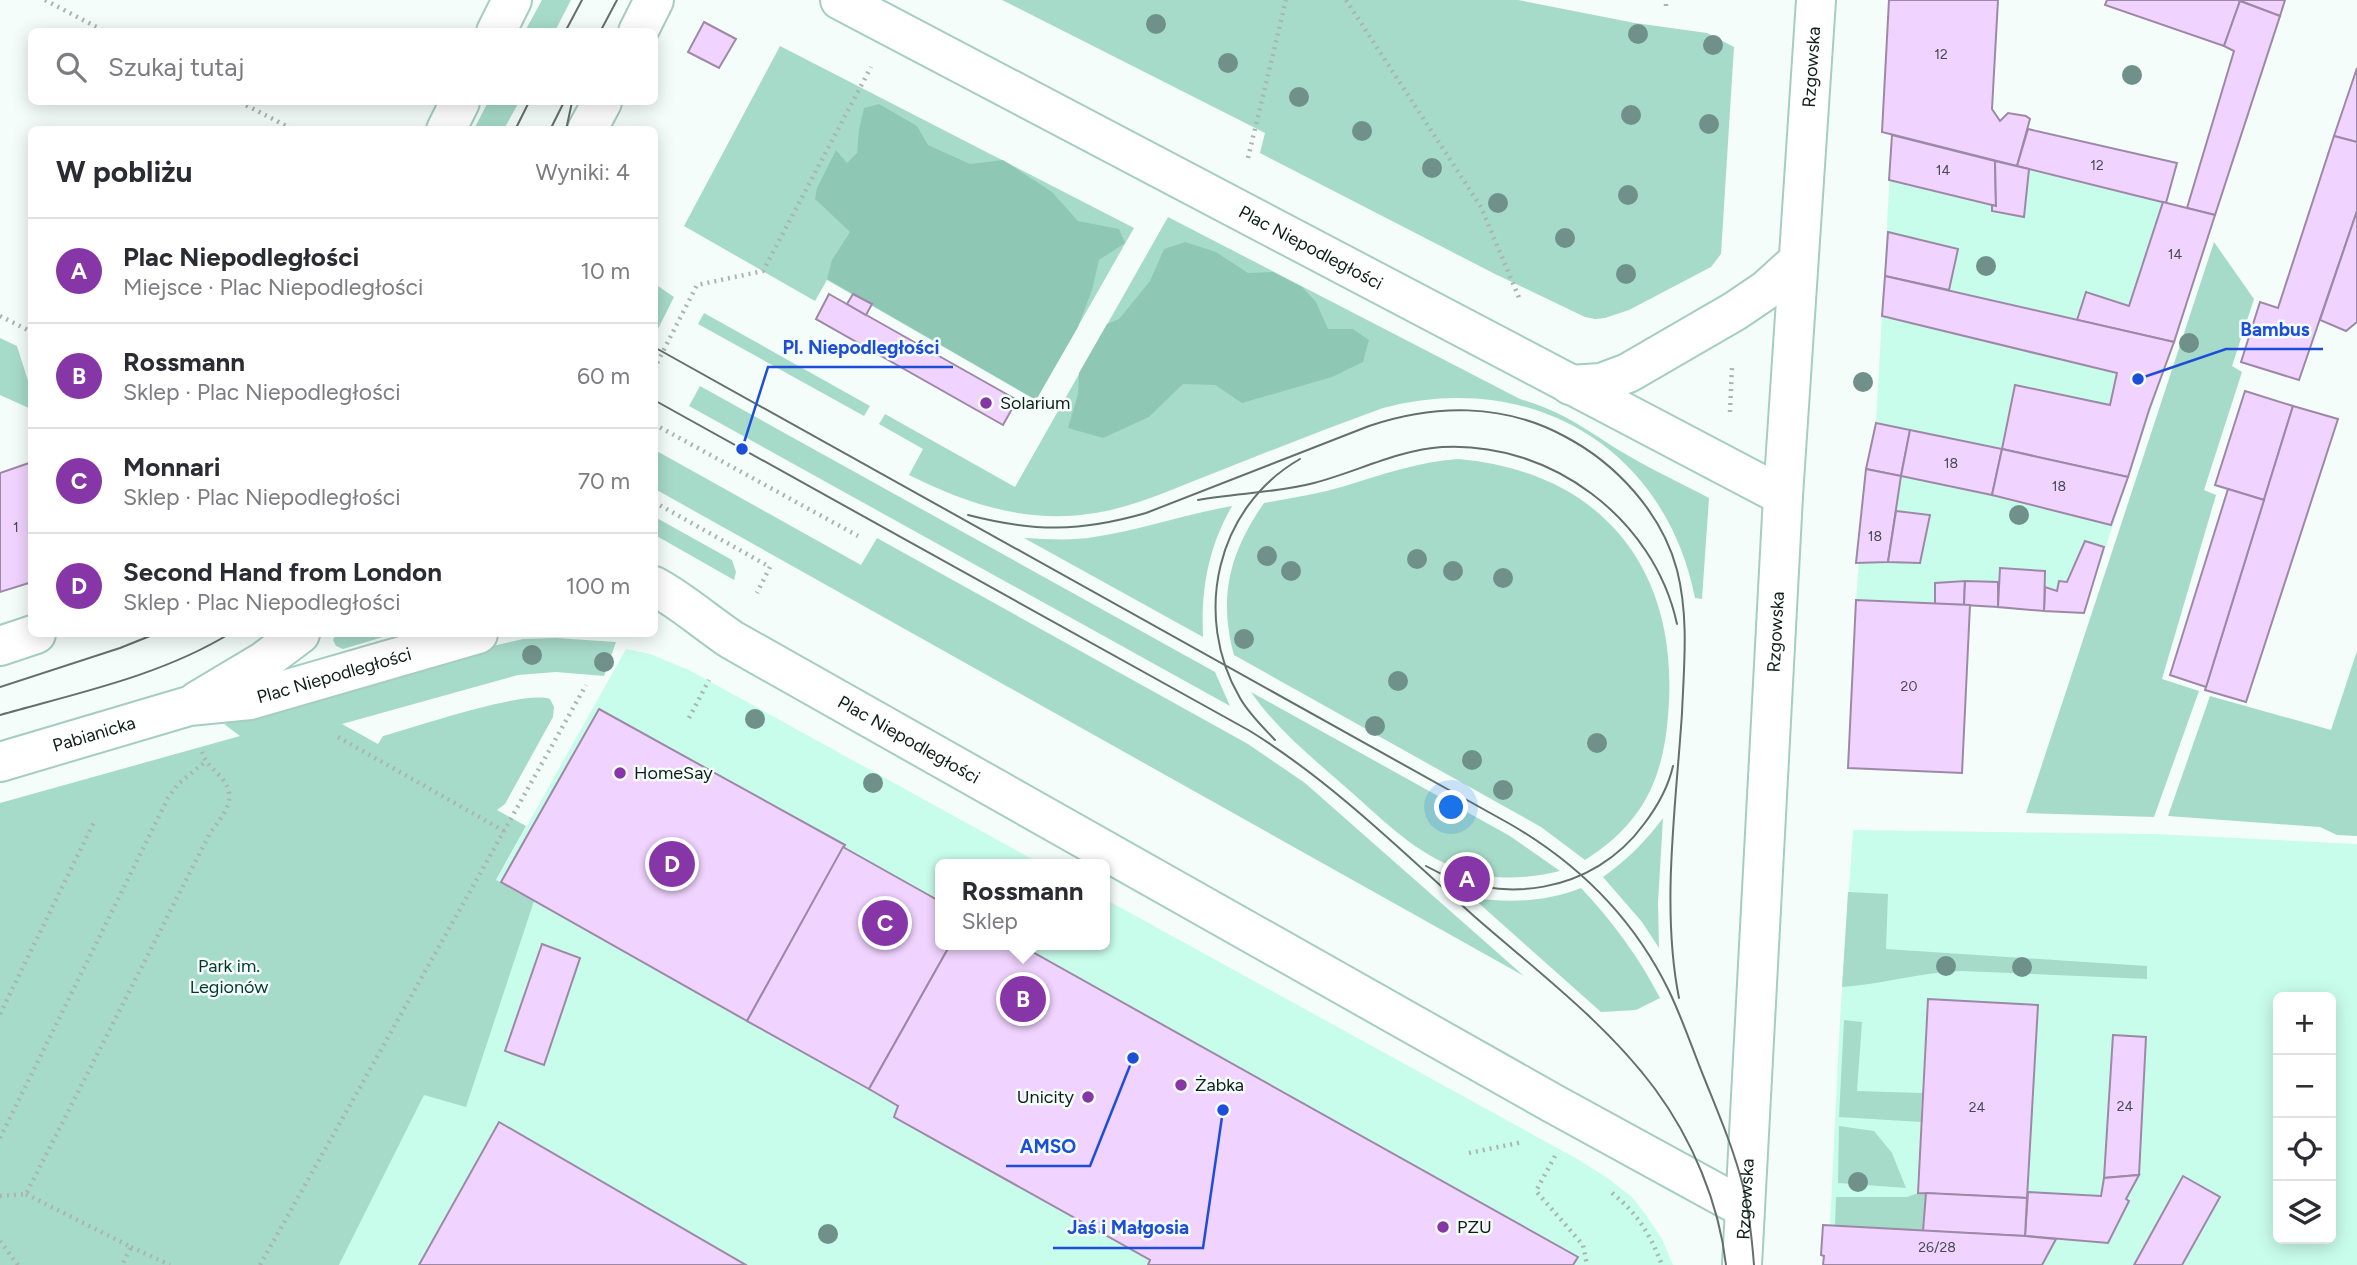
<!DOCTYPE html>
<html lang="pl">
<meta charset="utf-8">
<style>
body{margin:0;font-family:Figtree,sans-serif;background:#f2f2f3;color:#2b2b33}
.controls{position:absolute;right:21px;bottom:21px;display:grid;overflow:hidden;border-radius:10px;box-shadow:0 4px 18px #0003}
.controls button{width:63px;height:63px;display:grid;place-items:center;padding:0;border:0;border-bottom:2px solid #e1e1e2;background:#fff;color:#2b2b33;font:35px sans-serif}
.you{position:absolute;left:1452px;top:808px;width:24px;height:24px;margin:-18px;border:5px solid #fff;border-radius:50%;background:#1a73e8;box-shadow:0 0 0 10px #1a73e833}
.badge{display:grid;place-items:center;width:46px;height:46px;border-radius:50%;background:#8636a6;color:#fff;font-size:23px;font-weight:700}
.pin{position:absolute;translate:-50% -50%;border:4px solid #fff;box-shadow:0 2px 7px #0006}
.popup{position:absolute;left:935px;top:859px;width:175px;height:91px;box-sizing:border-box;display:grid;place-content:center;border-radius:10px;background:#fff;filter:drop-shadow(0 2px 5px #0005);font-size:23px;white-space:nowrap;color:#7c7c81}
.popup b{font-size:26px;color:#2b2b33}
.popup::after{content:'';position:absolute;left:50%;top:100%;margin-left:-14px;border:14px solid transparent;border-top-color:#fff}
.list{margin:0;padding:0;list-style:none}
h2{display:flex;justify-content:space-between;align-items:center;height:91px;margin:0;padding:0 28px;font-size:30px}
h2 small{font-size:23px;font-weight:400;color:#7c7c81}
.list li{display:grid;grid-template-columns:46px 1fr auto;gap:21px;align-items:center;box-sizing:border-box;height:105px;padding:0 28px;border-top:2px solid #e1e1e2}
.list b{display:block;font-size:26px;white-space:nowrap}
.list p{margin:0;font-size:23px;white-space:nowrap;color:#7c7c81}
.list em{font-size:23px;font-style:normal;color:#7c7c81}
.icon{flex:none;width:38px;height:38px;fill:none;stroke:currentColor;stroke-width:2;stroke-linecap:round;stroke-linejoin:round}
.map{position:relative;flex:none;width:2357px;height:1265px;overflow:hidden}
.search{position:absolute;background:#fff;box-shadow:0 4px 18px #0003;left:28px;top:28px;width:630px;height:77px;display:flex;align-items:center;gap:18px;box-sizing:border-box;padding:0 24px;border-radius:10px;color:#7c7c81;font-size:26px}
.panel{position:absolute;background:#fff;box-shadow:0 4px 18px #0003;left:28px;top:126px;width:630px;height:511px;border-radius:10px}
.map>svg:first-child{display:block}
</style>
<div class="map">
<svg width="2357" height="1265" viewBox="0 0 2357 1265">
<rect width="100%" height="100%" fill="#f5fdfa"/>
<g fill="#c9fdeb" fill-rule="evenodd">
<polygon points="1892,135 2215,215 2084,613 1856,600 1866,469 1876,423"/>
<polygon points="626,649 650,654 689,670 1041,864 941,864 941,945 1105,945 1105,899 1579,1160 1609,1179 1633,1198 1646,1215 1662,1239 1673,1265 339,1265 424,1094 466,1106 496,881"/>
<path d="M1853,830L2154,834L2357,844V1265H1823L1824,1257L1821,1255L1823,1225H1830L1840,1019ZM2278,997H2331V1239H2278Z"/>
</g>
<g fill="#a7dbc9">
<polygon points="542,0 571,0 555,31 525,31"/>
<polygon points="1002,0 1518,0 1635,23 1707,33 1734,47 1721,254 1711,267 1629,310 1605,318 1595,319 1585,317 1495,274 1260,153 1265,133"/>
<polygon points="780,46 1134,228 1036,400 827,280 815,301 684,226"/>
<polygon points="488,102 519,102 504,129 474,129"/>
<path d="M1168,217L1520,399C1561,411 1581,426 1617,449C1646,467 1679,482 1709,498L1702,599L1695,598C1665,446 1530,369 1383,408C1325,429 1267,452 1209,475C1170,490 1130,509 1088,514C1024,523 965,503 909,475L923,449L879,424L885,414L1015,487Z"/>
<polygon points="2214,242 2254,299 2232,366 2242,372 2204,490 2216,495 2162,679 2199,691 2154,817 2026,813"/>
<polygon points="655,284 674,297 656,333 654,331"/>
<polygon points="704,313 870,406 864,416 698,324"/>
<polygon points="0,338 17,346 31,390 31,409 0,395"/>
<polygon points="700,386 1215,672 1230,706 689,406"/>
<polygon points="655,450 861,565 877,538 1248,744 1305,783 1524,976 655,489"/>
<path d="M1458,459C1604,472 1681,571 1668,716C1663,781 1641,825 1585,860L1541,827L1234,655C1218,596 1230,552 1264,503C1291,498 1319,494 1345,486C1383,474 1418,462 1458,459Z"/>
<path d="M1232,506C1208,548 1201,589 1203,637L1024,538C1047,539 1071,541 1094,537C1141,530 1185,514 1232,506Z"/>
<polygon points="655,517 732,560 736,572 734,580 655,535"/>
<polygon points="336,634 393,634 343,649 336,646 333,640"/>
<path d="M556,638L616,642L604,676L556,672L518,675L342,724L378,744L383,736C416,727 523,690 550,699L554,707L553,717L505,804L497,810L526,826L496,880L534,901L466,1107L424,1095L339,1265H0V803L240,736L224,724L489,647L523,639Z"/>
<polygon points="2357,651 2357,836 2337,835 2320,827 2168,816 2210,696 2331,730"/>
<path d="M1251,692L1510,836L1560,871C1526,879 1492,881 1459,869C1416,854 1383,820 1350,791C1315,760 1278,731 1251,692Z"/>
<path d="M1663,818L1658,903L1659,948L1642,922L1603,877C1627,860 1646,841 1663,818Z"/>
<path d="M1581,888C1613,922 1639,957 1660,998L1636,1010L1601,1012L1473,898C1511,903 1545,902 1581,888Z"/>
<path d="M1848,892L1888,894L1886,949L2147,966V979L1962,971C1922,972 1883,984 1842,987Z"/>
<polygon points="1844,1020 1862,1022 1857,1091 1922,1093 1921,1122 1839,1117"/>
<polygon points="1839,1126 1874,1131 1892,1153 1906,1188 1838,1183"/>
<polygon points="1918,1193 1926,1193 1923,1231 1835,1226 1836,1197 1907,1197"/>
</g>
<g fill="#8ec8b5">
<polygon points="879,104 917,126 928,145 970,164 1003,160 1052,192 1078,221 1119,229 1125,243 1099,260 1092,290 1078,327 1036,400 827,279 832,260 850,232 815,199 817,188 836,150 847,163 857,153 859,130 864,108"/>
<polygon points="1185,242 1216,252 1248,273 1273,272 1302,287 1316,302 1328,329 1353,329 1369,340 1363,362 1332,377 1242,403 1215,385 1183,384 1149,417 1103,438 1068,428 1078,394 1079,373 1107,324 1119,319 1150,281 1164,249"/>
</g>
<g fill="#f0d3fe" stroke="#9d89a6" stroke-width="2">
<polygon points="1889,0 1998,0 1992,109 2000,121 2008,113 2026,116 2030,119 2017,166 1882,132"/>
<polygon points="2107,0 2238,0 2240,1 2224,46 2105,5"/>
<polygon points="2238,0 2285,0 2280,16"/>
<polygon points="2240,1 2280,16 2215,215 2187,208 2234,51 2224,46"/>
<polygon points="704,22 736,39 719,68 688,52"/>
<polygon points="2357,68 2357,142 2334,136"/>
<polygon points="2028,129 2177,163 2166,203 2017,166"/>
<polygon points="1892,135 1995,161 1996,206 1889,180"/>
<polygon points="2334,136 2357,142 2357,211 2299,380 2241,362 2260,302 2278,308"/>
<polygon points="1995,161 2029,169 2024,217 1992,211 1992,205 1996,206"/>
<polygon points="2163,202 2215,215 2174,342 2077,320 2086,292 2129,306"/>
<polygon points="2357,211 2357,322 2346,331 2320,320"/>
<polygon points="1888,232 1958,249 1949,290 1885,276"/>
<polygon points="1885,276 2174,342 2149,410 2128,477 2002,449 2015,385 2110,405 2117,373 1882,316"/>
<polygon points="829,294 1017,400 1003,425 816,319"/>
<polygon points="853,294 872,304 866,315 847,304"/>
<polygon points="2245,391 2293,406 2264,500 2215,485"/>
<polygon points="2293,406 2338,419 2246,702 2205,690"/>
<polygon points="1876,423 1910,430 1901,476 1866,469"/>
<polygon points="1910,430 2002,449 1992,495 1901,476"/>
<polygon points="2002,449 2128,477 2111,525 1992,495"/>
<polygon points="32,462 32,582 0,592 0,473"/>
<polygon points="1866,469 1901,476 1888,562 1856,563"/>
<polygon points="2228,489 2264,500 2206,687 2170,675"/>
<polygon points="1896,511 1930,515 1920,563 1888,562"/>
<polygon points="2085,541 2104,547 2084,613 2044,611 2045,587 2057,591 2059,581 2067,582"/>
<polygon points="2000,568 2045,571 2044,611 1998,607"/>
<polygon points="1965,581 1964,605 1935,604 1935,583"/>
<polygon points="1965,581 1998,582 1998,607 1964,605"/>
<polygon points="1856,600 1970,605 1962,773 1848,768"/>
<polygon points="599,709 845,845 747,1021 501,882"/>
<polygon points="843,847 941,902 941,945 950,945 869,1089 747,1021"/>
<polygon points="542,944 580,958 544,1065 505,1051"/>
<polygon points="950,945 1020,945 1578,1257 1573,1265 1148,1265 1150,1260 894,1117 898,1106 869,1089"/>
<polygon points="1928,999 2038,1005 2027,1198 1918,1193"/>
<polygon points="2113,1035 2146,1037 2139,1175 2104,1178"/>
<polygon points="499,1122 746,1265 419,1265"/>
<polygon points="2139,1175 2126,1199 2129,1201 2108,1243 2025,1236 2028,1192 2101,1196 2104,1178"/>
<polygon points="2183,1176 2220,1197 2182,1265 2134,1265"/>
<polygon points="1926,1193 2027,1198 2025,1236 1923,1231"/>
<polygon points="1823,1225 2025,1236 2056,1239 2042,1265 1823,1265 1824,1256 1821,1255"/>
</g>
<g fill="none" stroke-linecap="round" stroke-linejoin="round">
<defs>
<g id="minor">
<path id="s1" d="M840,0L1783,496"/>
<polyline points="496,32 512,0"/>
<polyline points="638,32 654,0"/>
<polyline points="446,130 460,102"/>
<polyline points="587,130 602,102"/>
<polyline points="1570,385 1601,383 1628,373 1735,311 1766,290 1798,261"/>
<path id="s2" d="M654,586C682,601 705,622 732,640L1554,1104L1744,1208"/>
<polyline points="0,646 36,634"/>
<polyline points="197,701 264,661 300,634"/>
<path id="s3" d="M0,762L189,706L250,700L478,634"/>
<path id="s4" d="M1742,1265L1783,496L1816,0"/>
</g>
</defs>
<use href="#minor" stroke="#a5cec0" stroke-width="42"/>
<g stroke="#aab5b1" stroke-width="4.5" stroke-dasharray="2 5" stroke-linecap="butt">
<polyline points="45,0 106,32"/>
<polyline points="1346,0 1481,207 1520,300"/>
<polyline points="1666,6 1666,0"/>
<polyline points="240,102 294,130"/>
<polyline points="1248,158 1286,0"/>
<polyline points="0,316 32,332"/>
<polyline points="654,369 697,285 763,271 871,67"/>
<polyline points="1730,412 1732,367"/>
<polyline points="654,424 858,536"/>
<polyline points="654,502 770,567 757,593"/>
<polyline points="689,718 709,680"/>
<polyline points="338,737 504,831"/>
<polyline points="0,1014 94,822"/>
<polyline points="0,1138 168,798 178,784 205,762"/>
<polyline points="1469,1153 1523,1142"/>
<polyline points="1555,1156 1536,1191 1583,1245 1587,1265"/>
<path d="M1612,1193C1638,1214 1650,1234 1662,1265"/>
<polyline points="26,1194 131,1247 122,1265"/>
<path d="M0,1196L26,1194L209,835C223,814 241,798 219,775C211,767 205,762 202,752"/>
<polyline points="0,1241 18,1265"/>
<polyline points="131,1247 170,1265"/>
<polyline points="260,1265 586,685"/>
</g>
<use href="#minor" stroke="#fff" stroke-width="38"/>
<g stroke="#63706c" stroke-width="2">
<polyline points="565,32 582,0"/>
<polyline points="600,32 617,0"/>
<polyline points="515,130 529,102"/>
<polyline points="550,130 564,102"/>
<polyline points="566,130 572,102"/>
<path d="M654,347L1510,824C1579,864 1634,919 1669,991C1683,1020 1693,1051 1705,1080C1719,1115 1734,1150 1743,1186C1749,1212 1752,1239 1754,1265"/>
<path d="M654,400L1250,731C1332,782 1403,852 1475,917C1537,971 1606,1023 1655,1089C1692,1139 1719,1203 1726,1265"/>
<path d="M1198,500C1236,493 1276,493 1314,483C1356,472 1398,450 1442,447C1550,441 1654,518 1677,624"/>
<path d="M968,515C1034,532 1080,532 1146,513L1369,426C1434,404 1503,403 1564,436C1616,463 1662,513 1677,570C1689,617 1684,665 1682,713C1676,805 1661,908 1679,998"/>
<polyline points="0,687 120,648 155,634"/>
<path d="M0,715C77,693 160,676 229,634"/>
<path d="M1275,740C1263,727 1249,714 1240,698C1192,616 1216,507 1300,459"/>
<path d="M1426,866C1499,908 1594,893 1644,824C1657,807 1668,788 1673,766"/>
</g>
</g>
<g fill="#709189">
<circle cx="1156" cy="24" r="10"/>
<circle cx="1638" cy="34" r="10"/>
<circle cx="1713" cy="45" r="10"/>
<circle cx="1228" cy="63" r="10"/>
<circle cx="2132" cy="75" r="10"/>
<circle cx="1299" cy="97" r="10"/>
<circle cx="1631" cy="115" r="10"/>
<circle cx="1709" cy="124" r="10"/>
<circle cx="1362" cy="131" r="10"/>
<circle cx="1432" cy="168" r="10"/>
<circle cx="1628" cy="195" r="10"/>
<circle cx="1498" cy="203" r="10"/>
<circle cx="1565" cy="238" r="10"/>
<circle cx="1986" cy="266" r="10"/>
<circle cx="1626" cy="274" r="10"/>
<circle cx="2189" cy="343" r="10"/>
<circle cx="1863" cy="382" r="10"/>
<circle cx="2019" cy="515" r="10"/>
<circle cx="1267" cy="556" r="10"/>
<circle cx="1417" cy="559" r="10"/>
<circle cx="1291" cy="571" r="10"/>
<circle cx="1453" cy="571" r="10"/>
<circle cx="1503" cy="578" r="10"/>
<circle cx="1244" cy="639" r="10"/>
<circle cx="532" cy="655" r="10"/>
<circle cx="604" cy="662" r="10"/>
<circle cx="1398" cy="681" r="10"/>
<circle cx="755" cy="719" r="10"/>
<circle cx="1375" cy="726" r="10"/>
<circle cx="1597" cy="743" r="10"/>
<circle cx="1472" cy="760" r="10"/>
<circle cx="873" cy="783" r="10"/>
<circle cx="1503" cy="790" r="10"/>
<circle cx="1946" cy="966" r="10"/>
<circle cx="2022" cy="967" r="10"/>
<circle cx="1858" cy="1182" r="10"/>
<circle cx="828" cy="1234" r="10"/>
</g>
<g fill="#8636a6" stroke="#f5fdfa" stroke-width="2.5">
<circle cx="986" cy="403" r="7"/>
<circle cx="620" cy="773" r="7"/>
<circle cx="1181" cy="1085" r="7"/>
<circle cx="1088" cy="1097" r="7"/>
<circle cx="1443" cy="1227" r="7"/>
</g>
<g text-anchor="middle" stroke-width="5" stroke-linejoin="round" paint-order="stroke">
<g font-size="14" fill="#464b52">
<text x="1941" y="59">12</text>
<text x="2097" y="170">12</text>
<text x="1943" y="175">14</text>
<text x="2175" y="259">14</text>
<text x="1951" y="468">18</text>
<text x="2059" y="491">18</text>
<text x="16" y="532">1</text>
<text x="1875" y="541">18</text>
<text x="1909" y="691">20</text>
<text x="2125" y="1111">24</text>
<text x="1977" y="1112">24</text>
<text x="1937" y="1252">26/28</text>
</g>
<g font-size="18" fill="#0e1e19" stroke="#f5fdfa">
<text dy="6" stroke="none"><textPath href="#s4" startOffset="1200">Rzgowska</textPath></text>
<text dy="6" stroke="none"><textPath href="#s1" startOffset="532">Plac Niepodległości</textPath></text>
<text dy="6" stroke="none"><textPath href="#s4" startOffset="634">Rzgowska</textPath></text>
<text dy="6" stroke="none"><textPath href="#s3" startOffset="346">Plac Niepodległości</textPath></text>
<text dy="6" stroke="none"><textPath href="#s3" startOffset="98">Pabianicka</textPath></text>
<text dy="6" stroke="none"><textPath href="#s2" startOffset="298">Plac Niepodległości</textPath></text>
<text dy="6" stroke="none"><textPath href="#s4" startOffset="66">Rzgowska</textPath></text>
</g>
<g font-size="18" fill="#0e1e19" stroke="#f5fdfa" text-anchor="start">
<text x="1000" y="409">Solarium</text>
<text x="634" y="779">HomeSay</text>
<text x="1195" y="1091">Żabka</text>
<text x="1074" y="1103" text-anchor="end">Unicity</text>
<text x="1457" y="1233">PZU</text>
</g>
<g font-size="18" fill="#03392d" stroke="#f5fdfa">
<text x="229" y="972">Park im.<tspan x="229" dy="21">Legionów</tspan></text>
</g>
</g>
<path fill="none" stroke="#1d4ed8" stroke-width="2.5" d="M2138 379L2226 349H2323M742 449L768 367H953M1133 1058L1090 1166H1006M1223 1110L1203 1248H1053"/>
<g fill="#1d4ed8" stroke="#f5fdfa" stroke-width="2.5">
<circle cx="2138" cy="379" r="7"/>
<circle cx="742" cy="449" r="7"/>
<circle cx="1133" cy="1058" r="7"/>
<circle cx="1223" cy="1110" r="7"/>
</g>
<g font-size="19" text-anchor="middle" font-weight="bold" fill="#1d4ed8" stroke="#f5fdfa" stroke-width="5" stroke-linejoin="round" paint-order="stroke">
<text x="2275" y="336">Bambus</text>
<text x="861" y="354">Pl. Niepodległości</text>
<text x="1048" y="1153">AMSO</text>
<text x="1128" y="1234">Jaś i Małgosia</text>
</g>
</svg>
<div class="controls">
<button>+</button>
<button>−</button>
<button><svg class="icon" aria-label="locate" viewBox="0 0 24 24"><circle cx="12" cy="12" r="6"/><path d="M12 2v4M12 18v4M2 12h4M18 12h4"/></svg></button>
<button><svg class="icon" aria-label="layers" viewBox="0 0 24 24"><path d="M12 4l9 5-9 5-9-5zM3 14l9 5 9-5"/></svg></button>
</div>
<div class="you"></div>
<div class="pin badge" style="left:1467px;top:879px">A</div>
<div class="pin badge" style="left:1023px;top:999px">B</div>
<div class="popup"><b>Rossmann</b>Sklep</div>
<div class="pin badge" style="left:885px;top:923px">C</div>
<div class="pin badge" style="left:672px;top:864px">D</div>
<div class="search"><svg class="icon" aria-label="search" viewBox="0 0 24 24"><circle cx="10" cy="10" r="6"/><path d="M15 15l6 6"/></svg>Szukaj tutaj</div>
<section class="panel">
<h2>W pobliżu<small>Wyniki: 4</small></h2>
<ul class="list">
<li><span class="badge">A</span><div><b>Plac Niepodległości</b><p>Miejsce · Plac Niepodległości</p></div><em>10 m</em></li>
<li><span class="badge">B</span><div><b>Rossmann</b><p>Sklep · Plac Niepodległości</p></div><em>60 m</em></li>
<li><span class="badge">C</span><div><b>Monnari</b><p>Sklep · Plac Niepodległości</p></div><em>70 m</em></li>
<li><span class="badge">D</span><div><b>Second Hand from London</b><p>Sklep · Plac Niepodległości</p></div><em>100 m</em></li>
</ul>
</section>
</div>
